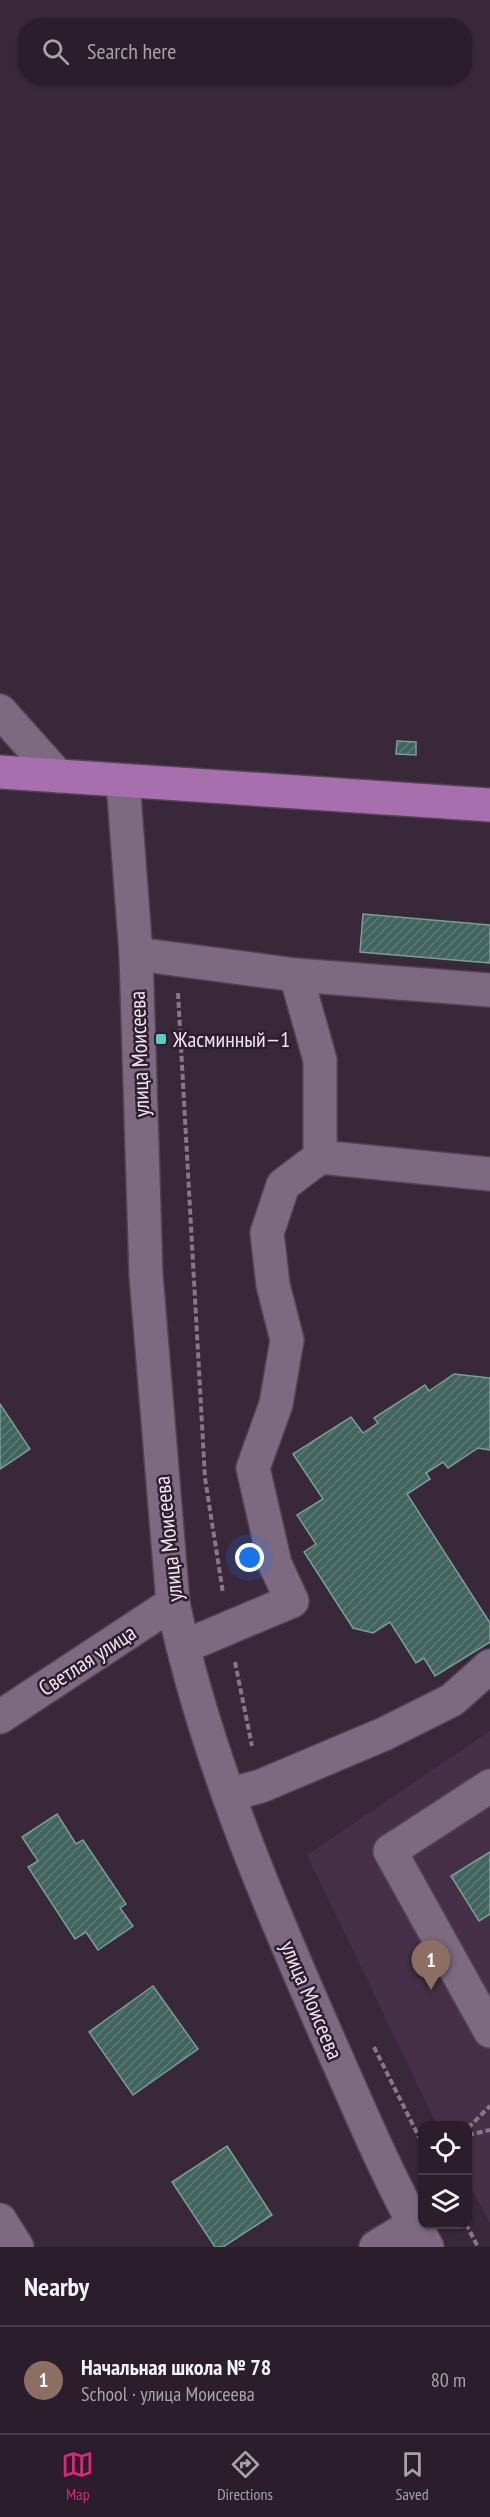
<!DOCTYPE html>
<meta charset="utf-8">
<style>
body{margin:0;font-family:"PT Sans Narrow",sans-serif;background:#332634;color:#f1f3f6}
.controls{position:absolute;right:18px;bottom:18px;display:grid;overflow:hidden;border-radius:12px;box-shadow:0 2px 4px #0004}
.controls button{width:54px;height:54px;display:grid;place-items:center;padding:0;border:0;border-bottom:2px solid #473b48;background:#2b1d2c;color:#f1f3f6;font:30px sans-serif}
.you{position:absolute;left:250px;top:1558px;width:21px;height:21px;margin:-15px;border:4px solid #fff;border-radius:50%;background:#1a73e8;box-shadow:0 0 0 9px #1a73e833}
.badge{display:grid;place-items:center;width:39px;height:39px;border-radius:50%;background:#db2777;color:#fff;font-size:20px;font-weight:700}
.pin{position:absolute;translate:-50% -50px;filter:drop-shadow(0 2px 3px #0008)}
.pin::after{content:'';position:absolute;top:32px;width:21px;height:18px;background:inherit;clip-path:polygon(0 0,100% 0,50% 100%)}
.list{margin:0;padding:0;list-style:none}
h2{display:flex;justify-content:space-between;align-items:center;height:78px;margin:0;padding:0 24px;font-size:26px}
h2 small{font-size:20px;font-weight:400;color:#a6a2a9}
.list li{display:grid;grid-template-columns:39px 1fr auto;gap:18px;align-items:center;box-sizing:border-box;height:108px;padding:0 24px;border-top:2px solid #473b48}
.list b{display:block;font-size:22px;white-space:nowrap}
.list p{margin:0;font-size:20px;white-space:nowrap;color:#a6a2a9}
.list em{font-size:20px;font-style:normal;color:#a6a2a9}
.icon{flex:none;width:33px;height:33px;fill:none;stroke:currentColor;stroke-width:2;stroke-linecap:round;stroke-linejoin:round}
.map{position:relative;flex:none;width:490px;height:2247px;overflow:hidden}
.search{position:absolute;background:#2b1d2c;box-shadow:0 2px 4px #0004;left:18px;right:18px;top:18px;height:66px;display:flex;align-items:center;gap:15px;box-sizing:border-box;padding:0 21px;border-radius:24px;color:#a6a2a9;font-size:22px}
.sheet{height:186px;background:#2b1d2c}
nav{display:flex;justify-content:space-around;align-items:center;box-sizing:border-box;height:84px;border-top:2px solid #473b48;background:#2b1d2c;font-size:16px;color:#a6a2a9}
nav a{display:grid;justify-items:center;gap:3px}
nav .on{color:#db2777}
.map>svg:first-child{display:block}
</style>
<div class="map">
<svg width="490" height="2247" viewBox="0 0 490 2247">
<defs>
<pattern id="building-hatch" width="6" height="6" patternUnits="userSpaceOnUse" patternTransform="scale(1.5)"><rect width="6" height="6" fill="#41645f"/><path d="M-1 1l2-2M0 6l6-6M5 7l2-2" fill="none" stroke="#5d7a76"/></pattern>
</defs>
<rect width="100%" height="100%" fill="#39273a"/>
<polygon fill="#453047" points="490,1731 490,2223 468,2183 468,2126 437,2125 307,1855"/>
<g fill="url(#building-hatch)" stroke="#799e99" stroke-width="1.5">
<polygon points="397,741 416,742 416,755 396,754"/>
<polygon points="363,914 490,925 490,963 360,952"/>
<polygon points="454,1374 490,1378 490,1450 478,1448 448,1468 443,1462 426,1473 430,1479 407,1494 490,1623 490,1642 435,1676 424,1658 416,1663 390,1622 373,1633 353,1628 304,1552 316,1544 297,1515 323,1499 293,1454 351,1417 363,1433 378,1423 374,1418 425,1385 429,1391"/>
<polygon points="0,1404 30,1449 0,1469"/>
<polygon points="57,1814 76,1844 83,1840 126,1904 120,1908 133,1926 98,1950 86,1932 75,1939 28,1867 38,1861 22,1837"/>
<polygon points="490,1852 490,1914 479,1921 451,1876"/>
<polygon points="153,1986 198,2049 133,2095 89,2032"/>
<polygon points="227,2146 272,2215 223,2247 215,2247 172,2182"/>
</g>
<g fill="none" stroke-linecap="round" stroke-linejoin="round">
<defs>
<g id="minor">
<polyline points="0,711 58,776"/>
<path d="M123,782L136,954L146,1275L173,1603C204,1751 265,1895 326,2034C358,2106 388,2179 427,2247"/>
<polyline points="136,954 296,975 320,1060 320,1157 490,1174"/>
<polyline points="296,975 490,990"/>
<polyline points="183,1647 292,1601 275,1564 253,1468 276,1404 287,1340 273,1285 267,1233 283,1185 320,1157"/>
<polyline points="0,1717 173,1603"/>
<polyline points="490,1786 390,1851 490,2031"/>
<polyline points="229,1795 261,1786 384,1734 452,1700 490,1666"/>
<polyline points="0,2220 17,2247"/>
<polyline points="376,2247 414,2224"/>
</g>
<polyline id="major" points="0,772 490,805"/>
</defs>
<use href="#minor" stroke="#524353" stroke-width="36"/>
<use href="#major" stroke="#524353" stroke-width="36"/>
<g stroke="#877888" stroke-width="4" stroke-dasharray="6 3" stroke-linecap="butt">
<polyline points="178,993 205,1478 223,1593"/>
<polyline points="235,1662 252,1746"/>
<polyline points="374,2047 422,2143"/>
<polyline points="468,2128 490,2106"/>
<polyline points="468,2135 490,2130"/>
<polyline points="466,2224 478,2247"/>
</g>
<use href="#minor" stroke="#7e6a80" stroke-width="33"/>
<use href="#major" stroke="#a76fad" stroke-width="33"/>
</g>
<rect fill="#58cec0" stroke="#2e1e30" stroke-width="2" x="155" y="1033" width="12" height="12" rx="3"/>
<g text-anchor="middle" stroke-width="5" stroke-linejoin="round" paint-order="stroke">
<g font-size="22" fill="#efe4f0" stroke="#2e1e30" text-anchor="start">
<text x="173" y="1047">Жасминный—1</text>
</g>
<g font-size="22" fill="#efe4f0" stroke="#2e1e30">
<text transform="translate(139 1054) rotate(-92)" y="8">улица Моисеева</text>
<text transform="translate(168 1539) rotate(-96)" y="8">улица Моисеева</text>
<text transform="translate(87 1660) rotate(-33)" y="8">Светлая улица</text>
<text transform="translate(312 2000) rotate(67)" y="8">улица Моисеева</text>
</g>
</g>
</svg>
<div class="controls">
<button><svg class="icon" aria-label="locate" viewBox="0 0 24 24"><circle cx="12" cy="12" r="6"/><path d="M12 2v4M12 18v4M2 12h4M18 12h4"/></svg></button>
<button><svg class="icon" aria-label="layers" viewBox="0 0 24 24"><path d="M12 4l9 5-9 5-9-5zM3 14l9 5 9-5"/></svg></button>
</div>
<div class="you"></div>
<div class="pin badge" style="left:431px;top:1990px;background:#8d6e63">1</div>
<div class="search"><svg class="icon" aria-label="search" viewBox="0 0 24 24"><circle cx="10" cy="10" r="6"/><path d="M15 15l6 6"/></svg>Search here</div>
</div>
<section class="sheet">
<h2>Nearby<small></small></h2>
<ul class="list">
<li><span class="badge" style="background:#8d6e63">1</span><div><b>Начальная школа № 78</b><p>School · улица Моисеева</p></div><em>80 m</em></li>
</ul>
</section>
<nav>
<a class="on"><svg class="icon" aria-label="map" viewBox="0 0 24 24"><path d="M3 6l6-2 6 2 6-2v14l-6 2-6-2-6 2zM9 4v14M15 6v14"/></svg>Map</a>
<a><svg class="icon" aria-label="directions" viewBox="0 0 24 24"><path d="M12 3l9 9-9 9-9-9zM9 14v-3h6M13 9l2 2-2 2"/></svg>Directions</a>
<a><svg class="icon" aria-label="saved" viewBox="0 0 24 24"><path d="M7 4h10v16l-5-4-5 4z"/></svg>Saved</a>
</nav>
